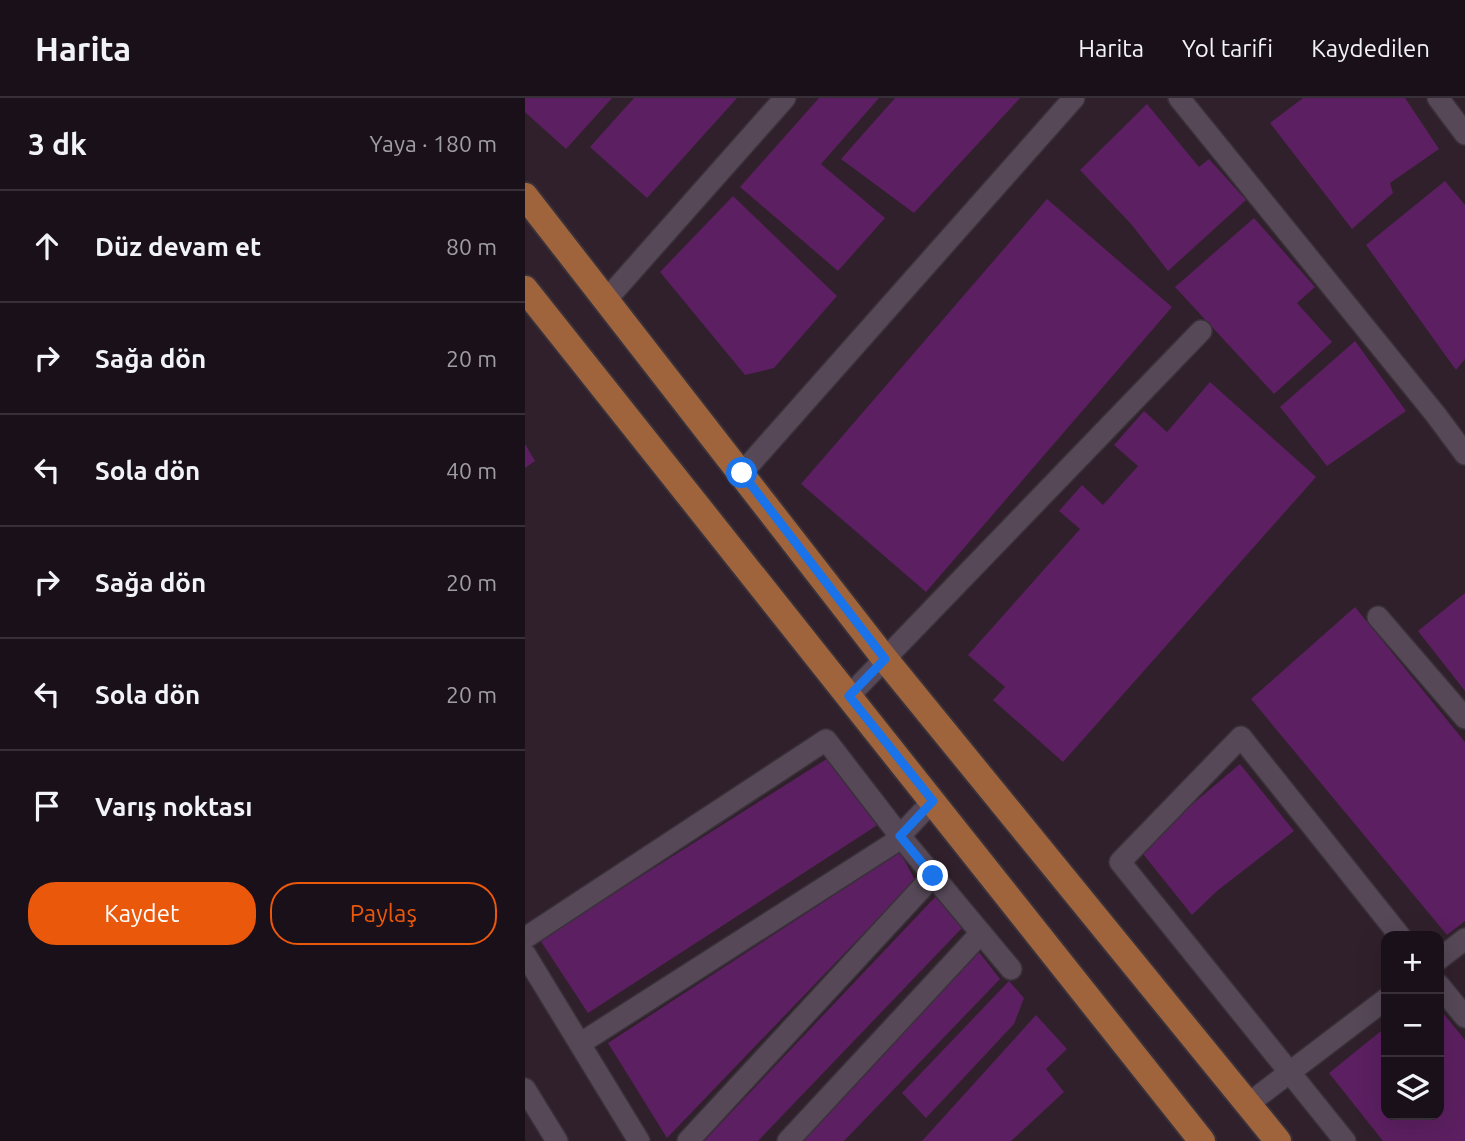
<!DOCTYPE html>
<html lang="tr">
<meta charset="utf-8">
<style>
body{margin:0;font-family:Ubuntu,sans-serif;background:#271e27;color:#f1f3f6}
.controls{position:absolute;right:21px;bottom:21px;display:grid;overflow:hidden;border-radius:14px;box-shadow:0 7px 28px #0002}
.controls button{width:63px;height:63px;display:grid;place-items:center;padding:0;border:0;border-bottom:2px solid #383039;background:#1a101a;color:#f1f3f6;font:35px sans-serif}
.stop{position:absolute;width:21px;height:21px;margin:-16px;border:5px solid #1a73e8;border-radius:50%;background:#fff}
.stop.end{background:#1a73e8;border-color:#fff;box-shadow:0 2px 7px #0008}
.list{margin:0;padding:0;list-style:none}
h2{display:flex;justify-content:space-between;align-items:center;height:91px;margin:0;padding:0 28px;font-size:30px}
h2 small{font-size:23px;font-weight:400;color:#9f9da2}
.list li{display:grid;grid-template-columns:46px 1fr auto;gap:21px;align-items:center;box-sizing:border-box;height:112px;padding:0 28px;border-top:2px solid #383039}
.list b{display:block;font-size:26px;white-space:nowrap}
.list em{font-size:23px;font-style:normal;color:#9f9da2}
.actions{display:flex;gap:14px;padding:21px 28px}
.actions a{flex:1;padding:16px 0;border:2px solid #ea580c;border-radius:28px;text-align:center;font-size:24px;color:#ea580c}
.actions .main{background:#ea580c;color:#fff}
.icon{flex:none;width:38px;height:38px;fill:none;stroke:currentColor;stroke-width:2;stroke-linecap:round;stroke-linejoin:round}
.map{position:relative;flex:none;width:940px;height:1043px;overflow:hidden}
header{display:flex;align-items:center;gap:42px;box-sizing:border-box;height:98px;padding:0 35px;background:#1a101a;border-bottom:2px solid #383039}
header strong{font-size:33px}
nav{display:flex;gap:38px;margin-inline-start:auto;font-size:24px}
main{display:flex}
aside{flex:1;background:#1a101a}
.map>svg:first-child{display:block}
</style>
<header>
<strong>Harita</strong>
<nav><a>Harita</a><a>Yol tarifi</a><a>Kaydedilen</a></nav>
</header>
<main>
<aside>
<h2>3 dk<small>Yaya · 180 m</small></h2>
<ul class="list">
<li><svg class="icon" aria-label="ahead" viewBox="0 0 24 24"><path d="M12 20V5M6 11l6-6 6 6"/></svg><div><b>Düz devam et</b></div><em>80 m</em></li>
<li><svg class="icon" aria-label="right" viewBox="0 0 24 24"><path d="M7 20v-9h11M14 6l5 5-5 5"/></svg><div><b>Sağa dön</b></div><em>20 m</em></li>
<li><svg class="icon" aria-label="left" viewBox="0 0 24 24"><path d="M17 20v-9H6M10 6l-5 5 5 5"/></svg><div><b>Sola dön</b></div><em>40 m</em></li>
<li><svg class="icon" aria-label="right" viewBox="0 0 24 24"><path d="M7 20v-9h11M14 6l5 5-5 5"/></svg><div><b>Sağa dön</b></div><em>20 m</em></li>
<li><svg class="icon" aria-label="left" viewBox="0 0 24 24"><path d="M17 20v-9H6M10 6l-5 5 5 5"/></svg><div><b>Sola dön</b></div><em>20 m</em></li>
<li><svg class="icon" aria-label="arrive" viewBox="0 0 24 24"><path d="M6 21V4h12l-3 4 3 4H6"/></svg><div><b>Varış noktası</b></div></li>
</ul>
<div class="actions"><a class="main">Kaydet</a><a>Paylaş</a></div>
</aside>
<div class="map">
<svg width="940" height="1043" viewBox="0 0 940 1043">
<rect width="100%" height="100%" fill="#221623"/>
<path fill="#30202b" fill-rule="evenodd" d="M0,0H940V1043H0ZM861,838H914V1017H861Z"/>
<g fill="#5c1f61">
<polygon points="0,0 87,0 41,51 0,14"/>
<polygon points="109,0 212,0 122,100 65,49"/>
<polygon points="294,0 354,0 296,66 360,120 313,173 215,89"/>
<polygon points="370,0 495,0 389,115 316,61"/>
<polygon points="778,0 880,0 914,51 865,85 868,95 827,131 745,25"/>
<polygon points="622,6 674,69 684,61 721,102 643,173 606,126 555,72"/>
<polygon points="920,83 940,107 940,261 931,272 841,147"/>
<polygon points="208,98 312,198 249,270 220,277 135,174"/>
<polygon points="522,101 647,209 401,494 276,386"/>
<polygon points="729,120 790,189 772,205 807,244 749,296 650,189"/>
<polygon points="830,243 881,313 802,368 755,309"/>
<polygon points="685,284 791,379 538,664 468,602 480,589 443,557 555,431 534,413 557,387 578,407 613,368 589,347 619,313 642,334"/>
<polygon points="0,346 10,363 0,370"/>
<polygon points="940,495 940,593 893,533"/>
<polygon points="830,509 940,644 940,823 922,837 726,601"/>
<polygon points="308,657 354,726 63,915 15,842"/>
<polygon points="715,666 769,733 692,793 667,817 614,751"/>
<polygon points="375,754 390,782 142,1040 83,945"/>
<polygon points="413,796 437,830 233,1043 179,1043"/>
<polygon points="450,849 475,881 319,1043 263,1043"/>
<polygon points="484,883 499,900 489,926 401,1020 377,995"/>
<polygon points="914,910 940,942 940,1043 858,1043 804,975 861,929 861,1017 914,1017"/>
<polygon points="511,917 542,951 521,971 539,994 486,1043 397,1043"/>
</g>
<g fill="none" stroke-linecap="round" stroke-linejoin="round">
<defs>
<g id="minor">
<polyline points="654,0 911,317 940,356"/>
<polyline points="913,0 940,36"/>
<polyline points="81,202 260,0"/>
<polyline points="217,375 549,0"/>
<polyline points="853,519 940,620"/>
<polyline points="324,598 676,233"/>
<polyline points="0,840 301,642 375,738 486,871"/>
<polyline points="0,856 114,1043"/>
<polyline points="914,861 940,841"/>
<polyline points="914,887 940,919"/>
<polyline points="56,945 367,746 408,703"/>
<polyline points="0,991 32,1043"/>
<polyline points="723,1006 861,901"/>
<polyline points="163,1043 408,778"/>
<polyline points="263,1043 456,835"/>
<polyline points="820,1043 595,764 716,639 875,838"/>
</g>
<g id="major">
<polyline points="0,98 360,561 753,1043"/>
<polyline points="0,191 677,1043"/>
</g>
</defs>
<use href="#minor" stroke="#39313a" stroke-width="24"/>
<use href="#major" stroke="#39313a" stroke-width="30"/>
<use href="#minor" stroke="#564857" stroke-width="21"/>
<use href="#major" stroke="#a0643c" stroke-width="26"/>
</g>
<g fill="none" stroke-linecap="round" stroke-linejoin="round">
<polyline stroke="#1a73e8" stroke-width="9" points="217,375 360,561 324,598 408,703 375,738 408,778"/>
</g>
</svg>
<div class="controls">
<button>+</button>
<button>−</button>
<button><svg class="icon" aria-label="layers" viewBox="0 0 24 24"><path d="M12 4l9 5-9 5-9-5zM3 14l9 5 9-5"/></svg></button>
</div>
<div class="stop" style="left:217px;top:375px"></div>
<div class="stop end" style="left:408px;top:778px"></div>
</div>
</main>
